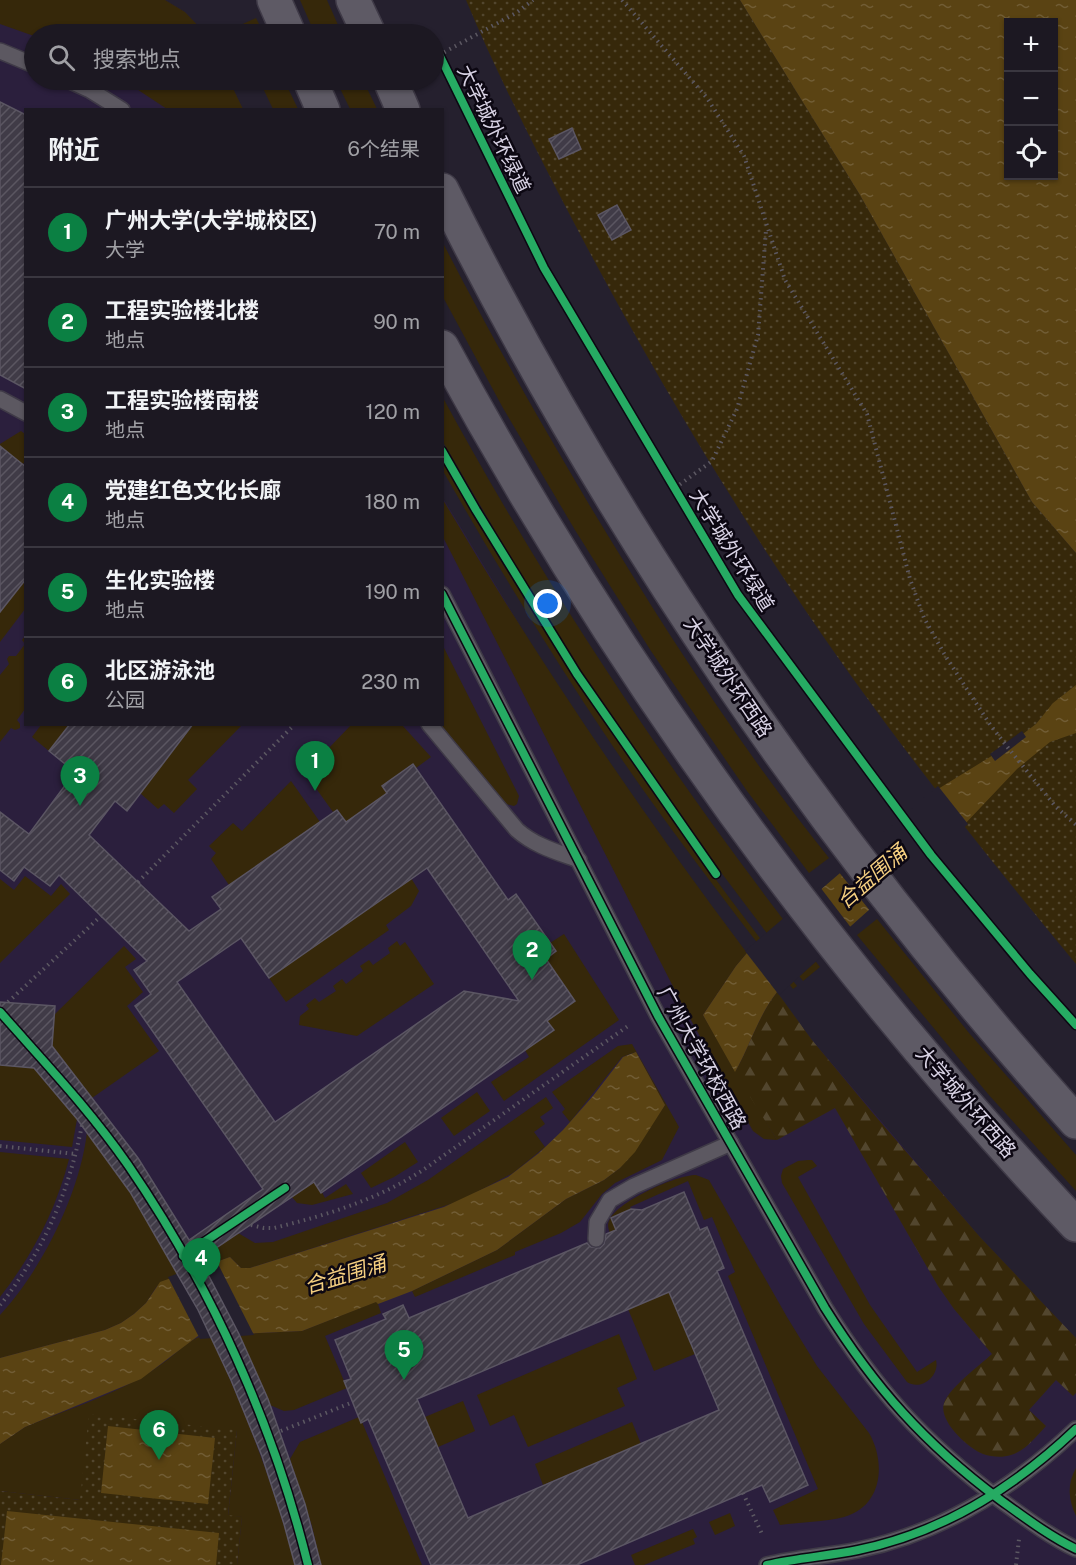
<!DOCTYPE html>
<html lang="zh">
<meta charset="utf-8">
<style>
body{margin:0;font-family:"Public Sans","Noto Sans SC",sans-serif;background:#25212a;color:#f1f3f6}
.controls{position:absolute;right:18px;top:18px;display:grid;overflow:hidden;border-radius:0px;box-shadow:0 2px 4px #0004}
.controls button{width:54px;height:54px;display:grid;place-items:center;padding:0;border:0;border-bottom:2px solid #3a3740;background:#1c1822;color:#f1f3f6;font:30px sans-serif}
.you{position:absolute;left:548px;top:604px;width:21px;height:21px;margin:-15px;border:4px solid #fff;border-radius:50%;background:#1a73e8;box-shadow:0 0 0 9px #1a73e833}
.badge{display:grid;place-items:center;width:39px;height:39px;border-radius:50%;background:#0b8043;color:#fff;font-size:20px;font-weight:700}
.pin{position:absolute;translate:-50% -50px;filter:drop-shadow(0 2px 3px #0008)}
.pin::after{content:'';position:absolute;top:32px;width:21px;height:18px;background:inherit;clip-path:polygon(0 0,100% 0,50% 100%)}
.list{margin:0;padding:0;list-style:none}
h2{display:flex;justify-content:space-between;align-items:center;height:78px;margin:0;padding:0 24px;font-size:26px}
h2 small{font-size:20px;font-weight:400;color:#a0a0a5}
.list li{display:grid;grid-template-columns:39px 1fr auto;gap:18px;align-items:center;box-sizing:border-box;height:90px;padding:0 24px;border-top:2px solid #3a3740}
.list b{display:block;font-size:22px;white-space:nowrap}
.list p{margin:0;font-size:20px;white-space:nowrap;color:#a0a0a5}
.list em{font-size:20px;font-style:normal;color:#a0a0a5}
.icon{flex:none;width:33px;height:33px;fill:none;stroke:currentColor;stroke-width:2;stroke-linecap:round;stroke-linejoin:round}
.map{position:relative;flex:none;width:1076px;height:1565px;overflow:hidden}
.search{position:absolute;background:#1c1822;box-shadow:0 2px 4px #0004;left:24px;top:24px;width:420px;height:66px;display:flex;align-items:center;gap:15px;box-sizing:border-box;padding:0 21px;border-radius:33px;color:#a0a0a5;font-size:22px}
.panel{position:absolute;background:#1c1822;box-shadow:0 2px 4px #0004;left:24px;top:108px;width:420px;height:618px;border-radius:0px}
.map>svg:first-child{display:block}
</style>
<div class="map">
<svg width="1076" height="1565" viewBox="0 0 1076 1565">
<defs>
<pattern id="forest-firs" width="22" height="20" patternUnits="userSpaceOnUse" patternTransform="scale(1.5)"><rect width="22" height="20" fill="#36280a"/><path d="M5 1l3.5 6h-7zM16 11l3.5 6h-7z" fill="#52462e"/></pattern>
<pattern id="park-dots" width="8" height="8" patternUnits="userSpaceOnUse" patternTransform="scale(1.5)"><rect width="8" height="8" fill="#36280a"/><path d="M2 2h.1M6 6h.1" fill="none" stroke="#52462e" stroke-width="1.8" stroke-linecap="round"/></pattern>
<pattern id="water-ripples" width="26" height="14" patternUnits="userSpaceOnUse" patternTransform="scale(1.5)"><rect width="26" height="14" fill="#5a4313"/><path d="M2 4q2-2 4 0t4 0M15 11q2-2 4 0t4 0" fill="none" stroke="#715d35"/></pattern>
<pattern id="building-hatch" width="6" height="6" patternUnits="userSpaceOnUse" patternTransform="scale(1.5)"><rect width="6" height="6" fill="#403b47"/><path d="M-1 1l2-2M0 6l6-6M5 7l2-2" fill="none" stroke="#5b5661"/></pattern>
</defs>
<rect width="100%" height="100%" fill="#25202e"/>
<polygon fill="#2b1f3d" points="0,0 165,0 185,12 206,34 34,34 34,80 229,80 243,109 26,110 26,724 442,724 443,498 542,662 608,761 693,881 812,1040 980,1237 1076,1338 1076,1565 0,1565"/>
<g fill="#36280a">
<polygon points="0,0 165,0 185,12 206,34 34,36 0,24"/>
<polygon points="300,0 327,0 342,34 315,34"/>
<polygon points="256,18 264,34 239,34 236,27"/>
<polygon points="123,80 229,80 243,109 167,109"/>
<polygon points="259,80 284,80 298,109 273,109"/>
<polygon points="336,80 363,80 377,109 350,109"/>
<path d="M443,243C488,331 537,416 587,501C661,624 739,746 829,858L809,873L747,791L651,651L575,530L503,408L443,297Z"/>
<path d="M442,396C551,597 679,787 820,967L803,981L720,871L676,809L581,672L530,590L443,442Z"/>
<path d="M21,431L25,434C25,463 31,467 0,475V444Z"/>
<path d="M442,461C547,645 666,819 797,986L793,989C731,909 669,829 612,745C552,656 496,564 443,471Z"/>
<path d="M442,498C535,656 637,807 747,953L736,966L703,1015L777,1140L764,1139L753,1131L682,1004L443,537Z"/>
<polygon points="25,579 25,609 0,642 0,612"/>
<polygon points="25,636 25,709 17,720 20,724 20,728 15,730 11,728 0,742 0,675 9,664 7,659 9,656 16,656 25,644 22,640"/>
<polygon points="443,646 519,796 517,804 514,806 506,804 439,725 442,724"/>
<polygon points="41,725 70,725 49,751 32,737"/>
<polygon points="193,725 242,725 188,780 197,789 174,813 164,804 158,809 140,793"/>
<polygon points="351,725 402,725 431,757 416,768 413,764 382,786 387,793 346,822 338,810 333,812 305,773"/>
<polygon points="291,781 320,822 229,885 211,859 216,853 209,846 233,823 242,831"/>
<polygon points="25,876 51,896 61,884 70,894 0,963 0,879 14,890"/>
<polygon points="411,878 419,891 411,906 386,925 389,930 286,1002 269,978"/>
<polygon points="877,919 969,1033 1076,1155 1076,1191 988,1094 857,935"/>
<polygon points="564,934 619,1020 504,1101 491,1082 529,1057 525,1050 554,1030 547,1021 546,959 556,951 550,943"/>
<polygon points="397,941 400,946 405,942 434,984 357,1036 299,1025 300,1016 309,1009 306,1005 315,998 319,1002 336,991 333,986 342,979 346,984 363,971 360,966 369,960 373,965 390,953 388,948"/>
<polygon points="124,946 136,959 125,967 143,992 127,1006 159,1051 92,1098 52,1046 54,1015"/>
<polygon points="632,1044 679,1127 662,1160 615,1183 602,1194 580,1222 561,1233 515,1252 515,1255 415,1297 412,1291 497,1250 566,1199 604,1180 620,1168 665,1105 636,1052 622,1057 570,1122 562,1112 565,1109 552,1092 618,1046"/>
<polygon points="0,1065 34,1068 77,1119 72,1147 0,1140"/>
<polygon points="477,1092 490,1111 454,1136 441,1118"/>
<polygon points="546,1097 553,1108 540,1117 545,1124 534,1132 545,1147 513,1173 460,1201 250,1268 241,1268 230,1257 204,1267 200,1259 238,1233 255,1243 273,1242 387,1203 428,1180"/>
<path d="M87,1132L130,1192L180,1276L157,1286L146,1303L134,1314L121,1323L105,1330L0,1358V1315C42,1270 80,1193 87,1132Z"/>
<polygon points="405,1142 418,1162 394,1177 371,1188 361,1173"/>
<path d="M0,1152L69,1159C56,1210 32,1256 0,1297Z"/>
<path d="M808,1160H812L817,1166L798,1177L870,1305L917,1372L936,1360C940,1376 921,1391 907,1382L864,1324L782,1183L781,1176L783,1169L798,1161Z"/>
<path d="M696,1175L709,1180L787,1317L817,1366L869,1433C886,1462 883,1506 844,1517C824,1522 801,1522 780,1525L773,1510L818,1489L728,1276L735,1272L712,1217L704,1220L688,1181L630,1207L631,1209L612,1217L616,1230L610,1233C608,1228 607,1224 610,1219C619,1201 676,1175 696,1175Z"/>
<polygon points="316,1181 325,1198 346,1184 353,1194 312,1205 297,1203 292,1197"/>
<polygon points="669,1291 695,1354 654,1371 628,1309"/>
<polygon points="377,1301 381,1313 325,1336 347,1388 294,1410 284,1411 270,1405 239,1334 302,1331"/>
<polygon points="619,1334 637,1379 617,1388 625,1406 528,1447 514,1415 490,1426 477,1395"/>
<path d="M210,1335C245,1410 274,1485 295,1565H237L242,1517L228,1516L237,1430L80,1500L0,1491V1444L25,1427C73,1407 126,1392 167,1360C182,1349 191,1336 210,1335Z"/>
<polygon points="463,1401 475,1431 438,1447 425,1417"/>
<polygon points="359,1417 362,1422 422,1565 321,1565 312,1526 290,1459 300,1442"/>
<polygon points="632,1422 641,1444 543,1485 535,1464"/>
<polygon points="730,1513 735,1526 715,1535 709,1522"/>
<polygon points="693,1529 697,1537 693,1539 695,1544 644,1565 635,1565 631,1555"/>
</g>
<g fill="url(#forest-firs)">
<path d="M777,992L812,1040L877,1118L980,1237L1076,1338V1393L1073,1396L1056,1380L1029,1410L1046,1426C1036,1437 1025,1451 1011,1455C1002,1458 992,1457 983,1454C968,1448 938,1421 944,1403C950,1387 979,1366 992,1354L954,1309L938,1286L835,1108L777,1140L738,1077L735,1072C750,1046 758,1016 777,992Z"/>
<path d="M1076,1468V1516C1068,1499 1067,1484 1076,1468Z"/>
</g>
<g fill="url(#park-dots)">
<path d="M466,0H740L860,195L1032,502L1076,553V964C976,843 878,720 791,589C715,476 646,358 582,238C541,160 500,81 466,0Z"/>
<polygon points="89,1414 237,1430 228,1515 242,1517 237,1565 0,1565 0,1491 80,1500"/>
</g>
<g fill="url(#water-ripples)" fill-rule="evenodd">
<path d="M740,0H1076V553L1032,502L860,195ZM1054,22V176H1008V22Z"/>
<path d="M1076,685V733L1050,742L1017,769L963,826L777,992C758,1016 750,1046 735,1072L703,1015L736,966L747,953L938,789L1003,749L1036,724L1053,703Z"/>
<polygon points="636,1052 665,1105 635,1152 620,1168 604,1180 566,1199 497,1250 412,1291 378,1304 376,1302 302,1331 198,1336 141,1379 25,1427 0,1444 0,1358 105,1330 121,1323 134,1314 146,1303 160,1282 230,1257 241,1268 250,1268 444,1207 508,1177 539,1153 563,1130 593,1096 623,1057"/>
<polygon points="108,1426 215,1438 208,1504 101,1493"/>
<polygon points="7,1511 219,1533 216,1565 1,1565"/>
</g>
<g fill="#25202e">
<polygon points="1022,731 1026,737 995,761 990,754"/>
<polygon points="938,786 968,824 871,912 838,871"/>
<polygon points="820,887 852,929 779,995 745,951"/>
<polygon points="216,1260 254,1335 200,1339 168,1277"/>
</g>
<g fill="url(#building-hatch)" stroke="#5b5663" stroke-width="1.5" fill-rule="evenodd">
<polygon points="0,102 26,115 26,389 0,375"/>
<polygon points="572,128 581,149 559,159 549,139"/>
<polygon points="617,205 631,230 612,240 598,215"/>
<polygon points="0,446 26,467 26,579 0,612"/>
<path d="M70,724H193L127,811L115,801L89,835L189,931L221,909L212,897L337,810L346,822L387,793L382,786L413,764L508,900L516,894L556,951L546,959L575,1001L547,1021L554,1030L321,1193L314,1182L200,1259L239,1334L268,1399L305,1504L321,1565H295L284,1524L262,1456L231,1380L198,1310L130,1192L77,1119L34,1068L0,1065V1002L55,1006L52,1046L138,1158L189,1240L263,1189L135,1006L151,994L134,970L147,961L59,875L50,886L24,867L14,881L0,870V812L29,834L75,772L49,751ZM427,868L519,1001L464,991L275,1122L177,982L241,938L269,978Z"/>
<path d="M684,1192L700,1230L707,1227L724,1268L717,1271L808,1485L770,1502L762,1485L577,1565H431L368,1419L361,1423L344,1381L351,1379L335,1340L386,1319L383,1314L403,1305L409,1318L587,1243L591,1247L600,1248L604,1244L606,1234L616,1230L611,1218L631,1209L642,1210ZM669,1292L719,1410L468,1518L417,1399Z"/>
</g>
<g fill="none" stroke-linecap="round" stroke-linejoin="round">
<defs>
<g id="lane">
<polyline points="0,51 34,65"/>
<polyline points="68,80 90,90 122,110"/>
<polyline points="0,399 26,413"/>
<path d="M442,594L658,1016L825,1308C875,1388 924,1443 999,1499C1024,1517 1049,1536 1076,1549"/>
<path d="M429,724L517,830C535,846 557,852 579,860"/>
<polyline points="596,1239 597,1222 610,1200 634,1186 731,1143"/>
<path d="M767,1565C797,1558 828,1556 858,1550C941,1533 1015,1487 1076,1429"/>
</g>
<g id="primary">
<polyline points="274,0 289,34"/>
<polyline points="353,0 369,34"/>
<polyline points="310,80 323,110"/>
<polyline points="390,80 403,110"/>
<path d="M442,190C610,527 824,842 1076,1122"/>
<path d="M442,347C615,665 827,962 1076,1225"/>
</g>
</defs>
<use href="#lane" stroke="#3f3a47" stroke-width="18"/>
<use href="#primary" stroke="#3f3a47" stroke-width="36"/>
<g stroke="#5c5862" stroke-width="4" stroke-dasharray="1.5 4.5" stroke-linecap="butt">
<polyline points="622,0 707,98 744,156 785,280 867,414 910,579 924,618 946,657 991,726 1009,749 1056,807 1076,825"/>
<polyline points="439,55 516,13 533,0"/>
<polyline points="675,488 712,461 737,409 758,335 766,230"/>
<polyline points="138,882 295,724"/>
<polyline points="8,1002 101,916"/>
<polyline points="0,1146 76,1154"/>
<path d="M251,1225L264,1228H274C327,1215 377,1200 423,1170L628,1026"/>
<path d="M0,1305C8,1296 15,1285 22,1275C53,1229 71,1180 82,1125"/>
<polyline points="281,1431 353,1402"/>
<polyline points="743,1493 762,1534"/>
<polyline points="1016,1565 1019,1539"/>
</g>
<use href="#lane" stroke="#5c5861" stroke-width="15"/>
<use href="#primary" stroke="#5e5a65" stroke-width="33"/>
<defs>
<g id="cycleway">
<polyline points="434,44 544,268 738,595 931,855 1030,974 1076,1025"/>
<polyline points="442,451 476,510 577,674 716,874"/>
<path d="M442,594L658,1016L825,1308C875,1388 924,1443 999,1499C1024,1517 1049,1536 1076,1549"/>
<path d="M0,1012C45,1063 89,1109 128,1165C211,1286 273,1423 308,1565"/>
<polyline points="183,1256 285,1188"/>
<path d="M767,1565C797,1558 828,1556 858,1550C941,1533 1015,1487 1076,1429"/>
</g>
</defs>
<use href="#cycleway" stroke="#0c0712" stroke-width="11"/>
<use href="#cycleway" stroke="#26ab63" stroke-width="8"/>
</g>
<g text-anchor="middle" stroke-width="5" stroke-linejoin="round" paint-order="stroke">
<g font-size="20" fill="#d8d2e4" stroke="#0c0712">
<text transform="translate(494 129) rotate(64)" y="7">大学城外环绿道</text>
<text transform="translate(732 550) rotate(58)" y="7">大学城外环绿道</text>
<text transform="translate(728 677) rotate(56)" y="7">大学城外环西路</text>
<text transform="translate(702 1058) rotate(61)" y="7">广州大学环校西路</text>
<text transform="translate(966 1102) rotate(49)" y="7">大学城外环西路</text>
</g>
<g font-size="21" font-style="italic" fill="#f5cf80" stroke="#0c0712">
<text transform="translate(872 877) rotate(-41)" y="7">合益围涌</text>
<text transform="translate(345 1275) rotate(-17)" y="7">合益围涌</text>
</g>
</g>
</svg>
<div class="controls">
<button>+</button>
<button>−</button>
<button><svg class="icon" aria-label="locate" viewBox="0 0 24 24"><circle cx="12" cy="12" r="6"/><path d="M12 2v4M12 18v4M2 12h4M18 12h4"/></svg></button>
</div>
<div class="you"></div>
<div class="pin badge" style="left:315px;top:791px">1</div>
<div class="pin badge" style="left:532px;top:980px">2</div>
<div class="pin badge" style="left:80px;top:806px">3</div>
<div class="pin badge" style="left:201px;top:1288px">4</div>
<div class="pin badge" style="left:404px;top:1380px">5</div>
<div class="pin badge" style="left:159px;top:1460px">6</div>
<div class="search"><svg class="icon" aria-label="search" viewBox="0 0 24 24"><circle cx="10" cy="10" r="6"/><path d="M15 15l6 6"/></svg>搜索地点</div>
<section class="panel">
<h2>附近<small>6个结果</small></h2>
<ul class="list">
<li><span class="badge">1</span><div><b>广州大学(大学城校区)</b><p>大学</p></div><em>70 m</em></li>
<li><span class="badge">2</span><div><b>工程实验楼北楼</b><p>地点</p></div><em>90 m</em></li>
<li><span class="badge">3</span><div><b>工程实验楼南楼</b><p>地点</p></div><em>120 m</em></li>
<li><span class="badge">4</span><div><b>党建红色文化长廊</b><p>地点</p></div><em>180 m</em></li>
<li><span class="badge">5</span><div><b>生化实验楼</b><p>地点</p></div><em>190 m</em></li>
<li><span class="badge">6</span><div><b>北区游泳池</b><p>公园</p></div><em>230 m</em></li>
</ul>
</section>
</div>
